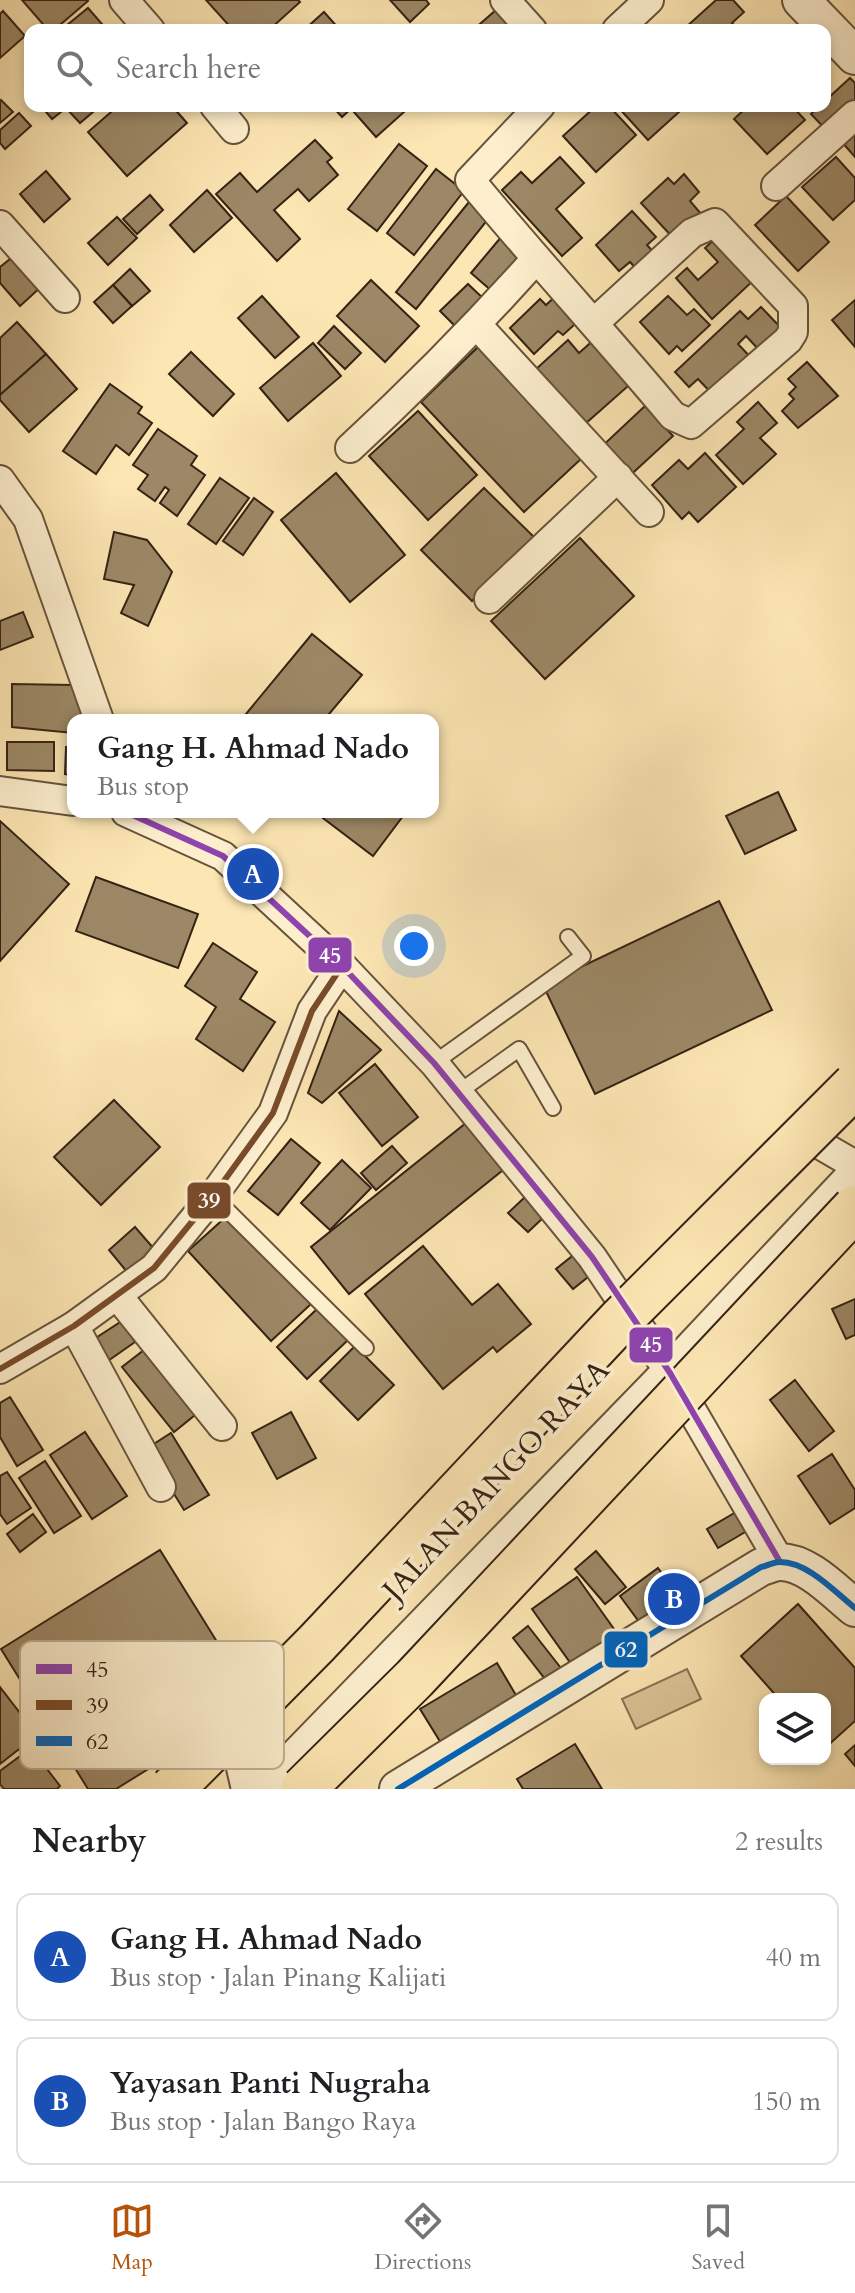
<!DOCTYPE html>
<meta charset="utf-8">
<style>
body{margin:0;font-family:Cardo,serif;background:#f2f2f2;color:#202124}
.controls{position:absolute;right:24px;bottom:24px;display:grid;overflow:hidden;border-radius:16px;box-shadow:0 4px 12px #0003}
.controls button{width:72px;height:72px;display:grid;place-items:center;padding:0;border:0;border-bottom:2px solid #e0e0e0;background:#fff;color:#202124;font:40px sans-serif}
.you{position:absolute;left:414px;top:946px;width:28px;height:28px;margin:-20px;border:6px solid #fff;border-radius:50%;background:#1a73e8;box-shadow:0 0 0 12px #1a73e833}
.badge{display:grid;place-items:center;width:52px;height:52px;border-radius:50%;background:#b45309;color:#fff;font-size:26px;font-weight:700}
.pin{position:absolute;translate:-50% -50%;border:4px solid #fff;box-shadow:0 2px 8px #0006}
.popup{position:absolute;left:67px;top:714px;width:372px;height:104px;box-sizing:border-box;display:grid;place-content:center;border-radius:16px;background:#fff;filter:drop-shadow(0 2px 6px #0005);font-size:26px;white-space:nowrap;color:#757577}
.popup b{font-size:30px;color:#202124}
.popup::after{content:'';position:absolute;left:50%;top:100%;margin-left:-16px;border:16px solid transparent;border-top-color:#fff}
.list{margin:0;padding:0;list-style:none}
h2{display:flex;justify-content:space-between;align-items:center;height:104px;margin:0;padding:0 32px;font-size:34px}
h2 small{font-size:26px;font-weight:400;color:#757577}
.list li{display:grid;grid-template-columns:52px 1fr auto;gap:24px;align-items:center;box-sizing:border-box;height:128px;margin:0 16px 16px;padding:0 16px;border:2px solid #e0e0e0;border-radius:16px}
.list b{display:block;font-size:30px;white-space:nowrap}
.list p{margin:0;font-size:26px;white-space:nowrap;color:#757577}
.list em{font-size:26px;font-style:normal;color:#757577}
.icon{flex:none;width:44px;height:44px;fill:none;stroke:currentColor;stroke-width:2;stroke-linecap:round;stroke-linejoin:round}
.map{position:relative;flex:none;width:855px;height:1789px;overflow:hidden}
.search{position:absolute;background:#fff;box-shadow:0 4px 12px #0003;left:24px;right:24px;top:24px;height:88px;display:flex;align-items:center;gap:20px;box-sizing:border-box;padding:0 28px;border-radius:16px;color:#757577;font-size:30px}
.sheet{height:392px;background:#fff}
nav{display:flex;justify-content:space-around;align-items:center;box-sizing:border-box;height:112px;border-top:2px solid #e0e0e0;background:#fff;font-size:22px;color:#757577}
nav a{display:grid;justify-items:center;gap:4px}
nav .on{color:#b45309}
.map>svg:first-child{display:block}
</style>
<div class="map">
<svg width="855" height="1789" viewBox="0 0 855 1789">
<rect width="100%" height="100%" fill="#fce6b3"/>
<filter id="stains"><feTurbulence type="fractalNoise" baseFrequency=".0025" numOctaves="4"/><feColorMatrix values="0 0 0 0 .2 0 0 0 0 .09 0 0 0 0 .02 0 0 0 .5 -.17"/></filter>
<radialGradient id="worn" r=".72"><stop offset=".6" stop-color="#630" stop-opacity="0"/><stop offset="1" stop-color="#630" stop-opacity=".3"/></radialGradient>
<polygon fill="#dac598" stroke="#887456" stroke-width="2" points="687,1669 701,1699 636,1729 622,1699"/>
<g fill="#9c8866" stroke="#352213" stroke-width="2">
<polygon points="22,0 87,0 88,1 54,30 48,30"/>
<polygon points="206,0 298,0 300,2 269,30 233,30"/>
<polygon points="390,0 426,0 429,4 410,22"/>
<polygon points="716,0 733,0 744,12 732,23 739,30 687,30 685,28"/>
<polygon points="88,8 102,24 94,30 61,30"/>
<polygon points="496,10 514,30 473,30"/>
<polygon points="3,11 25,36 0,58 0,14"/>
<polygon points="324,12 340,30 304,30"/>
<polygon points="850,78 855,83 855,112 831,135 811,114 819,106 825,106 825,101"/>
<polygon points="1,100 13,112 0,123 0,101"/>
<polygon points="41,106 100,106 80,123 66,108 52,119"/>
<polygon points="118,106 172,106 187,123 127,176 88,132"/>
<polygon points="332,106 354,106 342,117"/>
<polygon points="361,106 399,106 404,112 376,137 354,112"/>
<polygon points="596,106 609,106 636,135 596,172 563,136"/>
<polygon points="617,106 673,106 679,112 648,140"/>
<polygon points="748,106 792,106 805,120 767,154 734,119"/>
<polygon points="19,113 31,126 5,149 0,143 0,130"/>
<polygon points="855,128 855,157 841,141"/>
<polygon points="315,140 332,158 327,162 338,175 309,201 298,189 274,210 300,239 277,261 216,194 240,173 257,192"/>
<polygon points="399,144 427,166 377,231 348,209"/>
<polygon points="560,157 584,183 556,209 582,238 562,256 502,190 521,172 532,183"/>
<polygon points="836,157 855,178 855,200 833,220 802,187"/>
<polygon points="436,169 464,191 414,255 387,233"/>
<polygon points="46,171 70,199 44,222 20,194"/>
<polygon points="684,174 699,192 690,201 702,215 675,240 641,203 668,178 674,184"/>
<polygon points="207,190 232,218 194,252 170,225"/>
<polygon points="150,195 163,210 137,234 123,219"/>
<polygon points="786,196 829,242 798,271 755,225"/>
<polygon points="469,202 489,218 416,309 396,292"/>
<polygon points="632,211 656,237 647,245 657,256 639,272 630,262 619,271 596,245"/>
<polygon points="117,217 137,238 108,265 88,243"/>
<polygon points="502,236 525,255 493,292 471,273"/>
<polygon points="717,237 756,278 712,319 676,278 687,268 698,280 718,262 705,248"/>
<polygon points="15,255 42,286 20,306 0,283 0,267"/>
<polygon points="130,269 150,291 132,306 113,285"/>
<polygon points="371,280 419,326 385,362 337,316"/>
<polygon points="468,284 487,302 459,330 440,311"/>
<polygon points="113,285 132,306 113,323 94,302"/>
<polygon points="561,291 584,316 563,335 558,331 534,354 510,328 540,299 546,305"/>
<polygon points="262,296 299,337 275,358 238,318"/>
<polygon points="668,296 687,315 694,309 710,325 682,351 677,346 669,354 640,322"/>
<polygon points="855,300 855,347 832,320"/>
<polygon points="761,307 783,330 761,352 746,336 738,344 755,362 714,396 698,379 689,387 675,372 740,311 748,319"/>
<polygon points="17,322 46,354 0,395 0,338"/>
<polygon points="334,326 361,353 345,369 318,343"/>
<polygon points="597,337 636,379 585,424 535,370 568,340 579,353"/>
<polygon points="313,343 341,376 288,421 260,388"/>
<polygon points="478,347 582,458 524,512 421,402"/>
<polygon points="191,352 234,394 213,416 169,374"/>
<polygon points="46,354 77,389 29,432 0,400 0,395"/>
<polygon points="807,362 838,396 798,428 782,411 794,399 789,394 796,387 788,379"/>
<polygon points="110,384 142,407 138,413 152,423 129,455 116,445 96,474 63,451"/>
<polygon points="758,402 777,423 760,438 776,454 743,484 716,455 744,429 737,422"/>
<polygon points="645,406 673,436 624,481 597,451"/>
<polygon points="418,411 477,475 428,520 369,456"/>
<polygon points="158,429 197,456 191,465 205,475 177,516 160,503 169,490 165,487 155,501 138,489 148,475 133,465"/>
<polygon points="705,453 736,487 698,522 689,512 682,519 652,485 679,460 688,469"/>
<polygon points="336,473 405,555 350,602 281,520"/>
<polygon points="220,478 249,498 216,544 188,524"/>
<polygon points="484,488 535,538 472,601 421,550"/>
<polygon points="254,498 273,512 243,555 223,541"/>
<polygon points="114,532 147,540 172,572 148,626 121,613 134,585 104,579"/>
<polygon points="580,538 634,596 545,679 491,621"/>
<polygon points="23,612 33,637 0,650 0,621"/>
<polygon points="312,634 362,675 324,720 241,720"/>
<polygon points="12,684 73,685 86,720 73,720 73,733 12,727"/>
<polygon points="7,742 54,742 54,771 7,770"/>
<polygon points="66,747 73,747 73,775 65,774"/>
<polygon points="778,792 796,830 745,854 726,816"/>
<polygon points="315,812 406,812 373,856"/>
<polygon points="0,821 69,884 0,961"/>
<polygon points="96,877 198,914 178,968 76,931"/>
<polygon points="719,901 772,1010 595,1094 543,985"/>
<polygon points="213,943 257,972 240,999 275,1022 243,1071 196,1039 216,1007 185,986"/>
<polygon points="339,1011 381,1050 322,1103 308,1093"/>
<polygon points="375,1064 418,1117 382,1146 339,1093"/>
<polygon points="114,1100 160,1147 101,1205 54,1157"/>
<polygon points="466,1123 503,1170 349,1294 311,1247"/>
<polygon points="291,1139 320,1163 278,1215 248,1191"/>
<polygon points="392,1146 407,1163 376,1190 361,1173"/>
<polygon points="342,1160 371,1188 330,1230 301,1203"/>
<polygon points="525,1197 544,1217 528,1232 508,1213"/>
<polygon points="228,1215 311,1304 271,1341 188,1251"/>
<polygon points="135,1227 155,1250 128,1273 109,1250"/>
<polygon points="423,1246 472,1305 498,1284 531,1324 497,1352 493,1347 443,1389 365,1294"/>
<polygon points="581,1249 598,1269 573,1289 556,1269"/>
<polygon points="855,1299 855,1335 846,1339 832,1309"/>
<polygon points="318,1308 348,1340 307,1379 277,1347"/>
<polygon points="122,1321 135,1342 102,1365 88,1343"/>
<polygon points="355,1346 394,1385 358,1420 320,1381"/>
<polygon points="144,1350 195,1415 174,1432 122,1367"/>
<polygon points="795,1380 834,1431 809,1451 770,1400"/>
<polygon points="10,1397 43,1450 17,1466 0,1437 0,1403"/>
<polygon points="291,1412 316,1458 277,1479 252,1433"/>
<polygon points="85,1432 127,1496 92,1519 50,1455"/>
<polygon points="171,1433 209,1495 184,1510 146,1449"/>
<polygon points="832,1454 855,1490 855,1508 830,1524 798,1476"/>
<polygon points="45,1461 81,1516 54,1533 19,1478"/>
<polygon points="7,1472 31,1508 7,1524 0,1514 0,1476"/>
<polygon points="736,1512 747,1531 718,1548 707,1529"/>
<polygon points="33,1514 46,1532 20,1552 7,1534"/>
<polygon points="160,1550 255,1703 116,1789 88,1789 1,1649"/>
<polygon points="596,1551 626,1587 605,1604 575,1569"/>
<polygon points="658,1568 681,1600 643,1627 620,1596"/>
<polygon points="577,1577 619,1636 574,1668 532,1609"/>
<polygon points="798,1604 855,1668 855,1721 825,1748 825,1699 779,1699 741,1656"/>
<polygon points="528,1626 564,1672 549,1684 513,1638"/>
<polygon points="497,1663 520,1702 444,1748 420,1709"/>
<polygon points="0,1687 37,1735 0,1764"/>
<polygon points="575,1744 602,1789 523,1789 517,1779"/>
<polygon points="855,1745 855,1766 845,1754"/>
<polygon points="31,1748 60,1786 57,1789 4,1789 0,1784 0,1771"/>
</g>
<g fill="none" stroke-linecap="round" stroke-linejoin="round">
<defs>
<g id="service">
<polyline points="434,1063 583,956 568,937"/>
<polyline points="459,1092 519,1049 553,1108"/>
<polyline points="213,1196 366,1348"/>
</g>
<g id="minor">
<polyline points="124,0 150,30"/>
<polyline points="505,0 532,30"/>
<polyline points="617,30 649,0"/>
<polyline points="215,106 234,129"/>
<path d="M540,106L470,180C536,260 606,336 673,416L691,424L788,340L793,332V306L715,223L692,233L595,322"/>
<polyline points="776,186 855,115"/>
<polyline points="0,225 65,298"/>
<polyline points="477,325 649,512"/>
<path d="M350,448C415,388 477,325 536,259"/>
<polyline points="0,480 28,519 99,720"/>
<polyline points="489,599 618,477"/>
<polyline points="0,791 73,801"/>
<polyline points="126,812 223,856 342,966 434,1063 592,1257 670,1373 780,1562"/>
<polyline points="819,1144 855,1165"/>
<polyline points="117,1295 222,1426"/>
<polyline points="74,1326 161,1487"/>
<polyline points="0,1369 74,1326 154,1268 213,1196 273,1113 312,1011 342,966"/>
</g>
<g id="tertiary">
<polyline points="801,0 855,56"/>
<polyline points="241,1750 250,1789"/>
<polyline points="266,1789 670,1373 855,1176"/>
<path d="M398,1789L761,1567C766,1566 774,1562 779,1562C807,1561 835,1592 855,1608"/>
</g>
</defs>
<use href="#service" stroke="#67533b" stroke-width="18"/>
<use href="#minor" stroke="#67533b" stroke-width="32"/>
<use href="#tertiary" stroke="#67533b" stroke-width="40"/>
<use href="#service" stroke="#fdefce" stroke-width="14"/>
<use href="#minor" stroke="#fdefce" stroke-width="28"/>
<use href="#tertiary" stroke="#fdefce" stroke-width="36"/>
<defs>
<g id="motorway-bridge">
<polyline points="172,1789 317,1643 620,1320 855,1085"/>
<polyline points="303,1789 415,1678 855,1208"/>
</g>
</defs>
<use href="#motorway-bridge" stroke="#352213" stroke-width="48" stroke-linecap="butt"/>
<use href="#motorway-bridge" stroke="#fce6b3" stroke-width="44"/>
<defs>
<polyline id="bus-1" points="126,812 223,856 342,966 434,1063 592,1257 670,1373 780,1562"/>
<polyline id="bus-2" points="0,1369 74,1326 154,1268 213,1196 273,1113 312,1011 342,966"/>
<path id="bus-3" d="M398,1789L761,1567C766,1566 774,1562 779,1562C807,1561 835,1592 855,1608"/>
</defs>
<use href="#bus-1" stroke="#fdefce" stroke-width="12"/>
<use href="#bus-2" stroke="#fdefce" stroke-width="12"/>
<use href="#bus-3" stroke="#fdefce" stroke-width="12"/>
<use href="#bus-1" stroke="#8e44ad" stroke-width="6"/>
<use href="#bus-2" stroke="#7a4b2a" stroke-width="6"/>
<use href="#bus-3" stroke="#0065bd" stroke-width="6"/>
</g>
<g text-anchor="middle" stroke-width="8" stroke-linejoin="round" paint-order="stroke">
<g font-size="30" fill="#352213" stroke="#fdefce">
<text transform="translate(496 1480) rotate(-47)" y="10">JALAN BANGO RAYA</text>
</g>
</g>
<rect x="20" y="1641" width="264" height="128" rx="12" fill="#fdefce" stroke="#c1b296" stroke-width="2"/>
<rect x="36" y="1664" width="36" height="10" fill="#8e44ad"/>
<rect x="36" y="1700" width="36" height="10" fill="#7a4b2a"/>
<rect x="36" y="1736" width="36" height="10" fill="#0065bd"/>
<g font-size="22" fill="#352213">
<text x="86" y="1677">45</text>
<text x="86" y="1713">39</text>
<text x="86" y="1749">62</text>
</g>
<g stroke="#fdefce" stroke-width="3">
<rect x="307" y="936" width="46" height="38" rx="8" fill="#8e44ad"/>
<rect x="186" y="1181" width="46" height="39" rx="8" fill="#7a4b2a"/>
<rect x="628" y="1326" width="46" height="38" rx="8" fill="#8e44ad"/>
<rect x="603" y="1630" width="46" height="39" rx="8" fill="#0065bd"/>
</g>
<g font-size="22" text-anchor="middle" font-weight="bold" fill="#fff">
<text x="330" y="963">45</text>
<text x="209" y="1208">39</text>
<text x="651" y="1352">45</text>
<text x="626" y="1657">62</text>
</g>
<rect width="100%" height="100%" filter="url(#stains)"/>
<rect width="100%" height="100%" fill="url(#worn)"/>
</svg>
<div class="controls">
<button><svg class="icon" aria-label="layers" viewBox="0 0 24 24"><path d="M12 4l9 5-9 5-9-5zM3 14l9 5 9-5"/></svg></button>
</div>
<div class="you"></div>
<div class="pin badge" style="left:253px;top:874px;background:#1a4fb4">A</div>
<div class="popup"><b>Gang H. Ahmad Nado</b>Bus stop</div>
<div class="pin badge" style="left:674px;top:1599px;background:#1a4fb4">B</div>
<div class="search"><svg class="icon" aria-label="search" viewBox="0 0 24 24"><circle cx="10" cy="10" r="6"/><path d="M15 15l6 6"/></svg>Search here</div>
</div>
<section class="sheet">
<h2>Nearby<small>2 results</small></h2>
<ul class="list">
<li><span class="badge" style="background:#1a4fb4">A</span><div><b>Gang H. Ahmad Nado</b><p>Bus stop · Jalan Pinang Kalijati</p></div><em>40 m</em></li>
<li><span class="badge" style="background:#1a4fb4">B</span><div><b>Yayasan Panti Nugraha</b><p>Bus stop · Jalan Bango Raya</p></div><em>150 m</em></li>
</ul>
</section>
<nav>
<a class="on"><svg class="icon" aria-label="map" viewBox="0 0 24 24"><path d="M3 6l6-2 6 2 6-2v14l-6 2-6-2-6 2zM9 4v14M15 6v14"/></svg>Map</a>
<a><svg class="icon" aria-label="directions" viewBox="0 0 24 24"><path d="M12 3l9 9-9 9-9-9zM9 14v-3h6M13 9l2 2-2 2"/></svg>Directions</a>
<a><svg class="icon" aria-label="saved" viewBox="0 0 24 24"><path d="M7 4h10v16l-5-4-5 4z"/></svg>Saved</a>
</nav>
